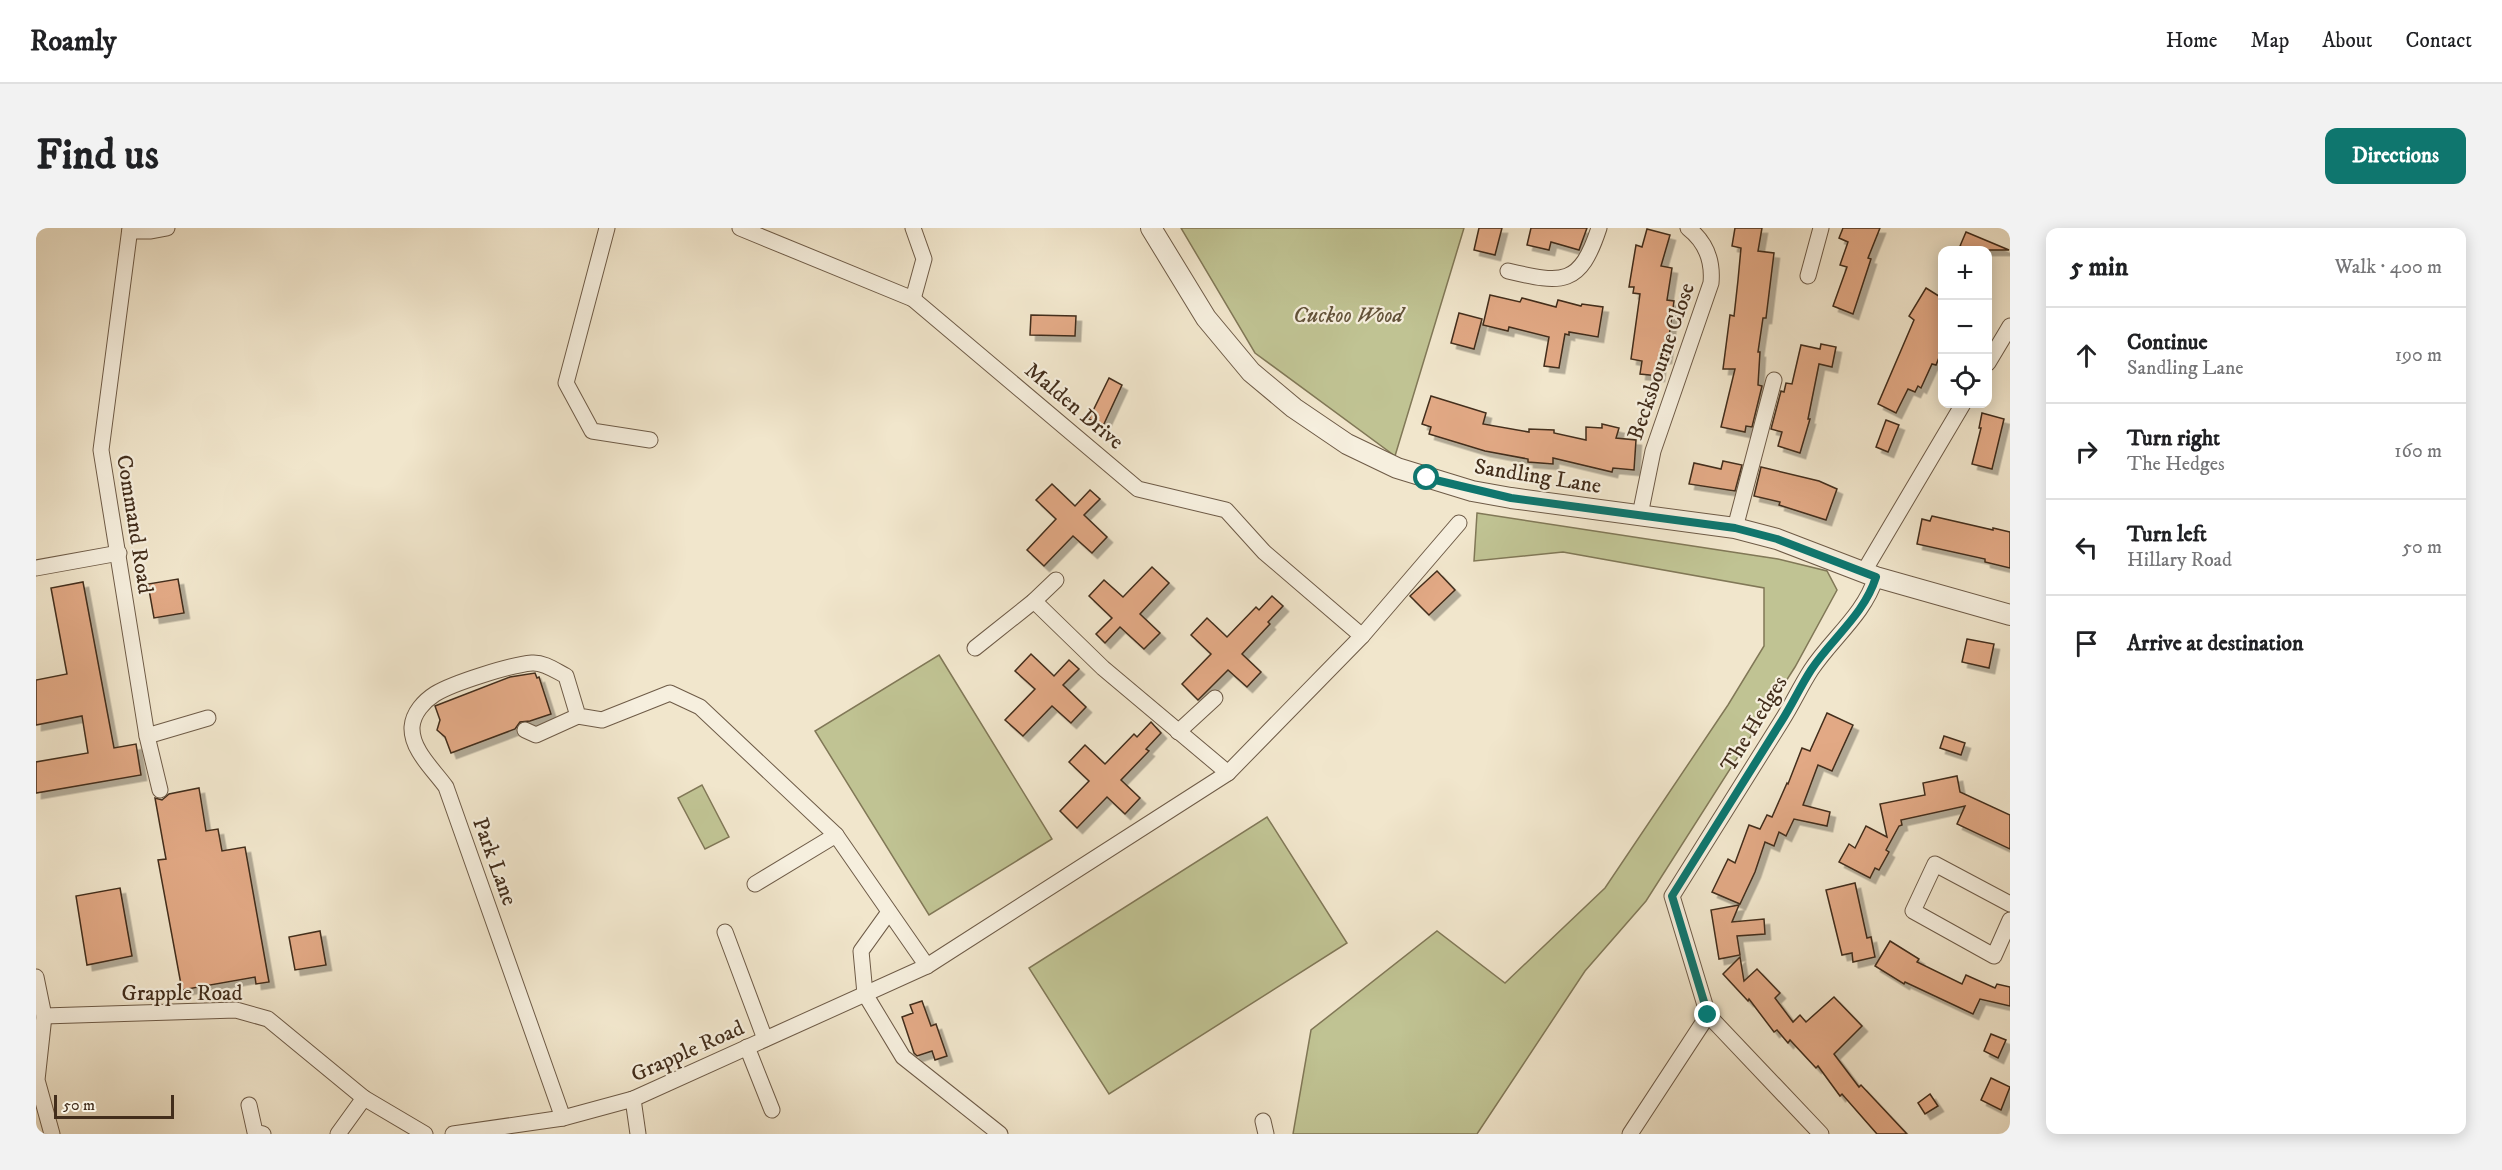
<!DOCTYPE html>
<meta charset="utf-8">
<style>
body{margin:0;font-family:"IM FELL DW Pica",serif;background:#f2f2f2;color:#202124}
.controls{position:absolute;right:18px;top:18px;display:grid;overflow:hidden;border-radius:12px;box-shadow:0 3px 15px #0003}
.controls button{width:54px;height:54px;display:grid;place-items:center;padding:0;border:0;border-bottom:2px solid #e0e0e0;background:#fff;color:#202124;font:30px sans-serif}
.scale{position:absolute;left:18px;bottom:15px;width:120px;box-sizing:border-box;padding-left:6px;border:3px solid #422d1b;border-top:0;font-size:16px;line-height:21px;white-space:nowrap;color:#422d1b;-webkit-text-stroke:4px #f6efde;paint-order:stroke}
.stop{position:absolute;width:18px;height:18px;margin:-14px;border:4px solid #0f766e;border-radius:50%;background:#fff}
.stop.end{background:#0f766e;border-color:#fff;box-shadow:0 2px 6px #0008}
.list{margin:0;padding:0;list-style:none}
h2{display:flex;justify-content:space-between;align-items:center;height:78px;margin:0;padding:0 24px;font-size:26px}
h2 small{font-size:20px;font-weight:400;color:#757577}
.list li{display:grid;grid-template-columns:39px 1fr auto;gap:18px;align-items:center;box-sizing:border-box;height:96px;padding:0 24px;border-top:2px solid #e0e0e0}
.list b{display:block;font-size:22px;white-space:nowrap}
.list p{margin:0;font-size:20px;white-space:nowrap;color:#757577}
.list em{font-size:20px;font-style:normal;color:#757577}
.icon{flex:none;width:33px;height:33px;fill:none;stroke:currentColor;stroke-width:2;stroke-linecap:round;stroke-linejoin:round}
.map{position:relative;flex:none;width:1974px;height:906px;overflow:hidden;border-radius:12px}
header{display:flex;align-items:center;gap:36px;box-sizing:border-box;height:84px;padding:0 30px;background:#fff;border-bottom:2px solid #e0e0e0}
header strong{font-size:28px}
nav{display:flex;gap:33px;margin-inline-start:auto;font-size:21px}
.intro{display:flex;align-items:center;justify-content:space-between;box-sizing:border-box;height:144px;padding:0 36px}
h1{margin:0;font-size:42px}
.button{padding:15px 27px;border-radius:12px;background:#0f766e;color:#fff;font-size:21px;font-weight:700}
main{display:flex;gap:36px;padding:0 36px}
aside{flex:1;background:#fff;border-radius:12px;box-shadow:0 3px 15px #0003}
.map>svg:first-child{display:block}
</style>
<header>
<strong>Roamly</strong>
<nav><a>Home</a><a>Map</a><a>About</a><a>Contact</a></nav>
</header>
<div class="intro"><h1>Find us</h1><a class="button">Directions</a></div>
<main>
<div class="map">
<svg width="1974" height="906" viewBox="0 0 1974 906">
<defs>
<filter id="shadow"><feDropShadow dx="5.5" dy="5.5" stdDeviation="0" flood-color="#0004"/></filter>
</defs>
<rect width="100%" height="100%" fill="#f1e6cc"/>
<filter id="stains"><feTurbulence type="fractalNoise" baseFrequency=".00333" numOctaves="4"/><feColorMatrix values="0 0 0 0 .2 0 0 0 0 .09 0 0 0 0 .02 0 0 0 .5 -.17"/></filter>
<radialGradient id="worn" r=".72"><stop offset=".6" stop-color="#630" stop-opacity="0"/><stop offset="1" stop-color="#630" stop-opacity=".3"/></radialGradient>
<g fill="#c0c393" stroke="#817857" stroke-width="1.5">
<polygon points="1145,0 1428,0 1359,228 1219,125"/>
<polygon points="1441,285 1742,331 1791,343 1801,362 1759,439 1610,673 1549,743 1441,906 1257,906 1275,802 1401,703 1469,755 1569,660 1692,477 1728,418 1728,360 1527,324 1438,333"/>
<polygon points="903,427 1016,611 893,687 779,503"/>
<polygon points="666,557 693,609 669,621 642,570"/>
<polygon points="1231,589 1311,715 1073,866 993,740"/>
</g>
<g fill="#e2a985" stroke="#422d1b" stroke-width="1.5" filter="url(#shadow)">
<polygon points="1443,0 1466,0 1459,27 1438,22"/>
<polygon points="1495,0 1551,0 1543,22 1515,14 1513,22 1491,17"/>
<polygon points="1699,0 1726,0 1722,23 1738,25 1730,90 1727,90 1722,124 1724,124 1722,157 1726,158 1716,199 1710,198 1709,204 1685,199 1699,141 1687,141 1694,87 1698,88 1702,52 1705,20 1696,18"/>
<polygon points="1807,0 1844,0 1832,30 1835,31 1817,86 1797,78 1811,39 1804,37 1812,14 1803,10"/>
<polygon points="1611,1 1634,7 1625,38 1636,40 1631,72 1638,73 1630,130 1625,130 1623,148 1604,146 1606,133 1595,131 1604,66 1597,65 1598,59 1593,59 1600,17 1606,19"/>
<polygon points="1930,4 1973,22 1933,22 1924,18"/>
<polygon points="1890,60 1906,70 1906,122 1900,137 1896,136 1885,160 1882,158 1879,164 1872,161 1860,185 1842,176 1878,92 1873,88"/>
<polygon points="1454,67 1484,74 1486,70 1520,79 1522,72 1545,78 1546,76 1567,79 1562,109 1533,104 1533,107 1529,106 1523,140 1508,138 1513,109 1473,99 1472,103 1447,97"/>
<polygon points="1423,85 1446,91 1438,121 1415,115"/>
<polygon points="995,87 1040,88 1039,108 994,107"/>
<polygon points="1785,116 1800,119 1796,139 1783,136 1772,191 1774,191 1764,225 1742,218 1746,204 1735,201 1745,163 1748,164 1750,155 1756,156 1765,117 1784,121"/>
<polygon points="1073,150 1086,157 1067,198 1053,191"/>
<polygon points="1395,168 1450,185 1447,196 1493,204 1493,201 1518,202 1518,205 1550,212 1550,199 1566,200 1566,196 1583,200 1580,210 1600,212 1598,242 1577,240 1576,244 1517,230 1517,236 1492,234 1492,231 1449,223 1393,206 1395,199 1386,196"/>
<polygon points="1946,185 1968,191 1956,241 1936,236 1945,200 1943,200"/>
<polygon points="1850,192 1863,197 1852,224 1840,219"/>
<polygon points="1687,233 1706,237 1699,263 1653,256 1658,235 1685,241"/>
<polygon points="1725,239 1783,253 1801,261 1790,292 1743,277 1744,274 1718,268"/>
<polygon points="1016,256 1039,278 1054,262 1064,271 1048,287 1071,309 1056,325 1037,308 1008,338 991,322 1020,291 1000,272"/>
<polygon points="1896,288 1957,302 1957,300 1974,304 1974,340 1949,334 1949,331 1881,316 1886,291 1894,293"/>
<polygon points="1116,339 1133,355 1104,386 1124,405 1108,421 1084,399 1069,415 1060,406 1076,390 1053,368 1068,352 1087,369"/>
<polygon points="1401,343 1419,362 1393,387 1374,368"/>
<polygon points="142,351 148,385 118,390 112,356"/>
<polygon points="47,354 78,520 100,516 105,547 0,565 0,534 52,525 46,488 0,497 0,452 31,446 15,360"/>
<polygon points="1236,368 1247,378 1232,394 1234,396 1206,426 1225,444 1211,459 1192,442 1162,472 1146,456 1175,426 1155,407 1171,390 1191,409 1220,379 1223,382"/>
<polygon points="1931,411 1958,416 1953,440 1926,434"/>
<polygon points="995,426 1018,448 1033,432 1043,441 1027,457 1050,479 1035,495 1016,478 987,508 969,492 999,461 979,443"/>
<polygon points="499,445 501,450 503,449 515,486 494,493 484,494 479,501 415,525 409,509 401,502 404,492 399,478 474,449"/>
<polygon points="1791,485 1817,497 1796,543 1782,537 1767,577 1794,584 1791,598 1758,591 1750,608 1743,604 1738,618 1729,614 1719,644 1704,676 1676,664 1692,631 1699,635 1713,597 1724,601 1731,587 1736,589 1751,555 1752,556 1766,520 1774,523"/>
<polygon points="1115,494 1125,505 1110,521 1113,523 1085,552 1104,570 1089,586 1071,569 1041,600 1024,583 1053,553 1033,534 1049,517 1069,536 1098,506 1101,509"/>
<polygon points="1908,508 1929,515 1925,527 1904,520"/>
<polygon points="1921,548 1924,564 1974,587 1974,621 1921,596 1929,578 1865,592 1866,597 1863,598 1850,622 1853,624 1843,642 1839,640 1834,650 1803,634 1813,616 1819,620 1830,598 1851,609 1844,576 1889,567 1887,555"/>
<polygon points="163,560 170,603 182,601 186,623 209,619 233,754 220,756 219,749 146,762 122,632 130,631 119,570 126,572 133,566"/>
<polygon points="1819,655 1831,710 1835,709 1839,729 1817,734 1816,725 1806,727 1790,662"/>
<polygon points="84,660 96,728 51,737 40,668"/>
<polygon points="1703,677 1696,694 1728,691 1729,706 1701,708 1704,727 1683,731 1675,682"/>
<polygon points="284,703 290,737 259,742 253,709"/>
<polygon points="1854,713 1883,731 1881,734 1926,756 1930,747 1959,760 1961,756 1974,759 1974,778 1944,771 1937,786 1869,754 1868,756 1839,738"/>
<polygon points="1704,729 1708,753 1721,741 1744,765 1739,770 1757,794 1764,787 1770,794 1798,769 1826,798 1798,826 1823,859 1825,857 1871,906 1841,906 1806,866 1804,868 1782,838 1780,840 1754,812 1752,815 1741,802 1738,804 1713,771 1712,773 1687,746"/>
<polygon points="886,773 895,798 900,796 911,828 899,832 896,823 881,828 878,825 866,789 877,785 874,777"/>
<polygon points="1955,806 1970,812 1962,830 1948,823"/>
<polygon points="1955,850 1974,859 1965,882 1945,872"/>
<polygon points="1894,866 1902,878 1889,886 1882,875"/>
</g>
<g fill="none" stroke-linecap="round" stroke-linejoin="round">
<defs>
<g id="minor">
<polyline points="94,0 65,222 111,508 124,562"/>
<polyline points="571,0 530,155 556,203 614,212"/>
<polyline points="704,0 877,71 1102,261 1190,282 1228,324 1326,408"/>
<polyline points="94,3 115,3 131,0"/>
<path d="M1472,43C1527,56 1544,58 1563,0"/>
<polyline points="1772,48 1785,0"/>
<polyline points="877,71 888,31 877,0"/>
<polyline points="1952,135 1974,98"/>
<path d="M1604,287L1617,223L1675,55C1677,33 1670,14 1652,0"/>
<polyline points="1699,300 1738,152"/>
<polyline points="0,340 83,325"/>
<polyline points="1827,345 1927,176"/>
<polyline points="998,373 1067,440 1192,545"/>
<polyline points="939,420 998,373 1020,352"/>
<polyline points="489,502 500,507 542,488"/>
<polyline points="1142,504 1179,470"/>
<polyline points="111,508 172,490"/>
<polyline points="719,656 800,607"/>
<polyline points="1974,676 1899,636 1877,683 1958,728 1974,692"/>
<polyline points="853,684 825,723 829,766 867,829 964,906"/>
<polyline points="689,704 729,811"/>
<polyline points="0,749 8,788 1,852 16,906"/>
<polyline points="8,788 200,782 232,791 328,870 389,906"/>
<polyline points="711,819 736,882"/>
<polyline points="597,871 602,906"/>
<polyline points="213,877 219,904 227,906"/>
<path d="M527,890L410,559C398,542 375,522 376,499C377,485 388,473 399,466C417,455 474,437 496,435C508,434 520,443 530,448L542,488L566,492L634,465L664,479L800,607L891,738"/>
<polyline points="1227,893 1230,906"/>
<polyline points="302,906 328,870"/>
<polyline points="417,906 527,890 597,871 891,738 1192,545 1326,408 1423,295"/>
<polyline points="1594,906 1672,787"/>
<path d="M1785,906L1672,787L1636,668C1672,610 1709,552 1745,494C1756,477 1764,459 1775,442C1796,410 1828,387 1840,349"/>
</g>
<polyline id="tertiary" points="1115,0 1170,90 1215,144 1258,180 1311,216 1361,240 1436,263 1475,270 1699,300 1741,311 1840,349 1974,387"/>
</defs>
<use href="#minor" stroke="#6e5b47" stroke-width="17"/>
<use href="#tertiary" stroke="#6e5b47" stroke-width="22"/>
<use href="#minor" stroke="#f6efde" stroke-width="15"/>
<use href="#tertiary" stroke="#f6efde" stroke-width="20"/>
</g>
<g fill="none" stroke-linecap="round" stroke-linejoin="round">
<path stroke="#0f766e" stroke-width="8" d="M1391,250L1475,270L1699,300L1741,311L1840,349C1828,387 1796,410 1775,442C1764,459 1756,477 1745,494C1709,552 1672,610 1636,668L1672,787"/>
</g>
<g text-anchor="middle" stroke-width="4.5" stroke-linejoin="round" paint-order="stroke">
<g font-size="22" font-style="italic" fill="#625239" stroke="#f6efde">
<text x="1312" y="94">Cuckoo Wood</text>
</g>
<g font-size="22" fill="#422d1b" stroke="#f6efde">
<text transform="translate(1624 133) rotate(-71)" y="8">Becksbourne Close</text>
<text transform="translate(1039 177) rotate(40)" y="8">Malden Drive</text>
<text transform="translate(1502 247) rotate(9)" y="8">Sandling Lane</text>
<text transform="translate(100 296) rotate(81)" y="8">Command Road</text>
<text transform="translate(1717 495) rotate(-59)" y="8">The Hedges</text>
<text transform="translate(460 633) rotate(70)" y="8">Park Lane</text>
<text x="146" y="772">Grapple Road</text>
<text transform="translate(651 822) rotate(-24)" y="8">Grapple Road</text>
</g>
</g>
<rect width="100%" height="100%" filter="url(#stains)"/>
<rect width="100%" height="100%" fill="url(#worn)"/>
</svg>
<div class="controls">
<button>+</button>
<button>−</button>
<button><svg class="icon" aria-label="locate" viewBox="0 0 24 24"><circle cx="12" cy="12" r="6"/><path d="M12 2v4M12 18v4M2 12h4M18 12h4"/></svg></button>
</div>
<div class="scale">50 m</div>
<div class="stop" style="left:1391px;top:250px"></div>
<div class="stop end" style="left:1672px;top:787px"></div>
</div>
<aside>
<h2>5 min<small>Walk · 400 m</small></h2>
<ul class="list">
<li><svg class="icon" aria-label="ahead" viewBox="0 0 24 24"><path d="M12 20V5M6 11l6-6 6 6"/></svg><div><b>Continue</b><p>Sandling Lane</p></div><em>190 m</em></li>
<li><svg class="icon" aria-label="right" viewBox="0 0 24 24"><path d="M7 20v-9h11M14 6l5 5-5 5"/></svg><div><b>Turn right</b><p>The Hedges</p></div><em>160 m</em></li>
<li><svg class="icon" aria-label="left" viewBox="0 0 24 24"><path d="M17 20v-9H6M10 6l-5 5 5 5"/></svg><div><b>Turn left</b><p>Hillary Road</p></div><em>50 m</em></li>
<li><svg class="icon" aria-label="arrive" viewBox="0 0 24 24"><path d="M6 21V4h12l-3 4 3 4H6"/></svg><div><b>Arrive at destination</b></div></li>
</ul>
</aside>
</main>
